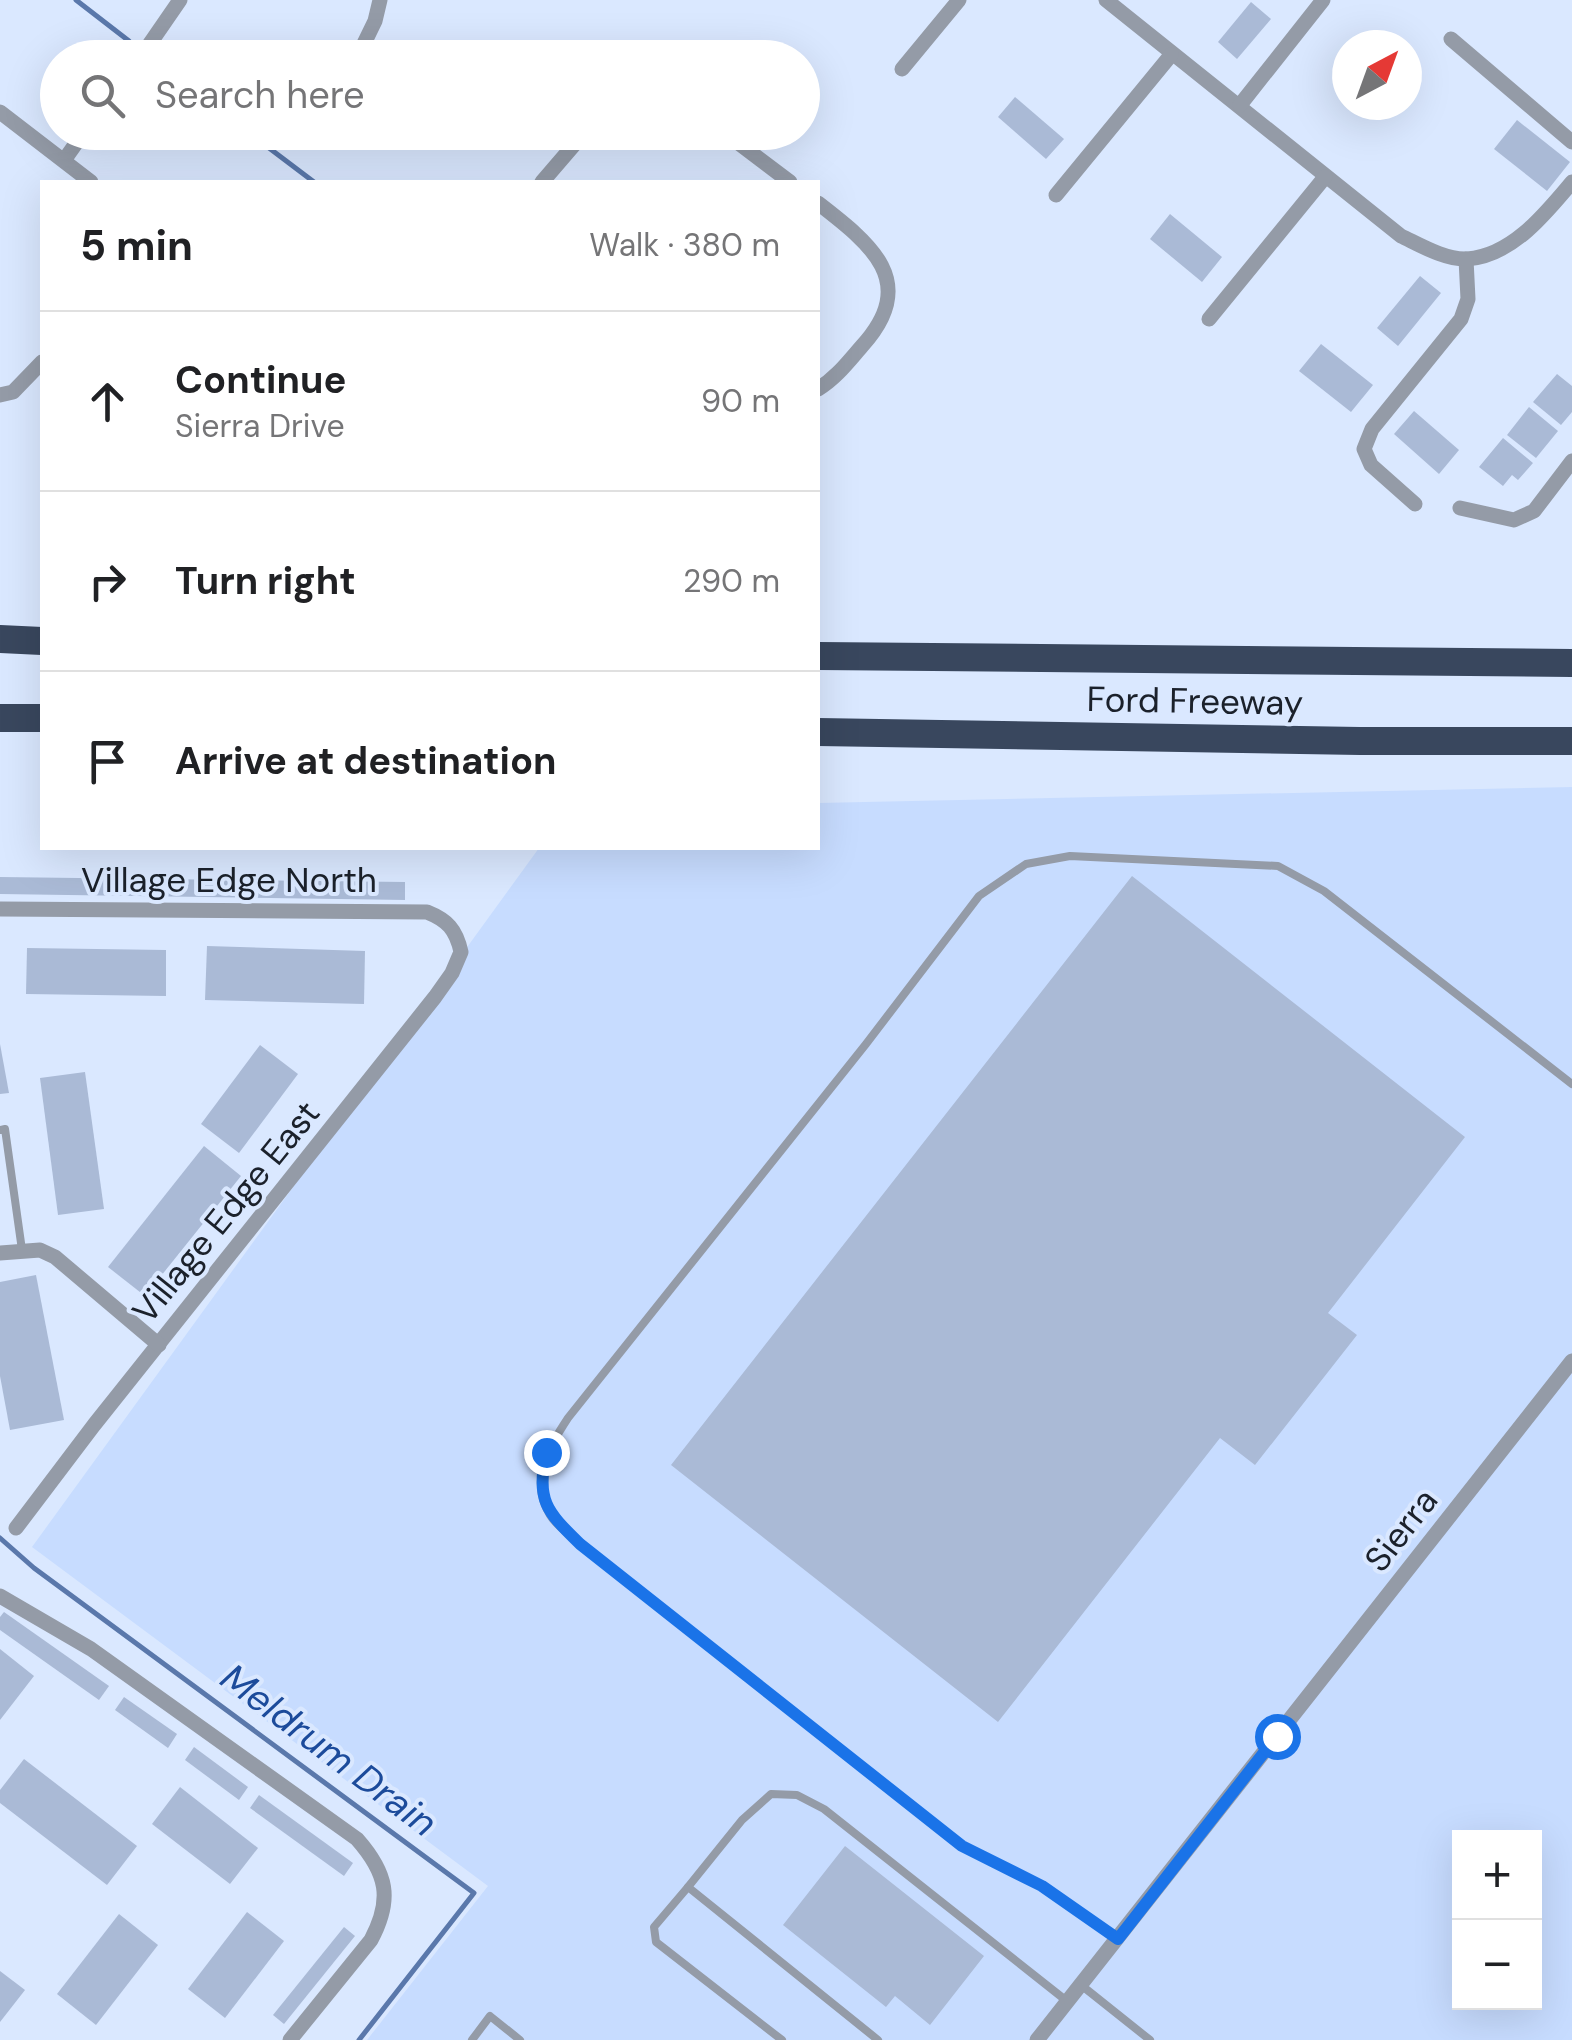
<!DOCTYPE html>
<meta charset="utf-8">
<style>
body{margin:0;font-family:"DM Sans",sans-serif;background:#f6f6f6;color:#202124}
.controls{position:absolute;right:30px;bottom:30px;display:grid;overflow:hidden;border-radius:0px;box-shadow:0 10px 40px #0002}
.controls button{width:90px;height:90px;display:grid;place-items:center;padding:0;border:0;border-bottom:2px solid #e0e0e0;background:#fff;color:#202124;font:50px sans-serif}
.compass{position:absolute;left:1332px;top:30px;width:90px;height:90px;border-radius:50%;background:#fff;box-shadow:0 10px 40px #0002;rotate:41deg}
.stop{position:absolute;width:30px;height:30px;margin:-22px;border:8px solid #1a73e8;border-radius:50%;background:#fff}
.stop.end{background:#1a73e8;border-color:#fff;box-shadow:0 2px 10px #0008}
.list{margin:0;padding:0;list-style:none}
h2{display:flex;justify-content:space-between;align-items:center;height:130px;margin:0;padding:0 40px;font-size:42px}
h2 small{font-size:32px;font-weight:400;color:#757577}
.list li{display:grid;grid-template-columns:65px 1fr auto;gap:30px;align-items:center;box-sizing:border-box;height:180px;padding:0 40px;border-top:2px solid #e0e0e0}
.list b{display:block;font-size:38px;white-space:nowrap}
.list p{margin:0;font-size:32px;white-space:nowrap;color:#757577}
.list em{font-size:32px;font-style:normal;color:#757577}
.icon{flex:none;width:55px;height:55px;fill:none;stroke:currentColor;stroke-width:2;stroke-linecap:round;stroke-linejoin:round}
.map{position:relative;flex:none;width:1572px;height:2040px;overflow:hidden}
.search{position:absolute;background:#fff;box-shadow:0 10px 40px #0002;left:40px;top:40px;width:780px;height:110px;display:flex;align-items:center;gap:25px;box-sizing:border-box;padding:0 35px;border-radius:55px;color:#757577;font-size:38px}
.panel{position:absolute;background:#fff;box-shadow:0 10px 40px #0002;left:40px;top:180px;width:780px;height:670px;border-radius:0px}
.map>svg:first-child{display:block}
</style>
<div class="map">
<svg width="1572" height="2040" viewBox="0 0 1572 2040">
<rect width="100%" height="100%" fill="#dae8ff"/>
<path fill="#c7dcff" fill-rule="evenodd" d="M1572,787V2040H367L488,1886L32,1547L539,848H818V803ZM1460,1838H1534V2002H1460Z"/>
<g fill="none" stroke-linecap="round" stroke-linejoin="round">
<g stroke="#5a78ab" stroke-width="5">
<polyline points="76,0 129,41"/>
<polyline points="248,132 314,182"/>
<polyline points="0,1538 34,1568 474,1893 359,2040"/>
</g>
</g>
<g fill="#aabad6">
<polygon points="1251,2 1271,19 1237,59 1218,42"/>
<polygon points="1015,97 1064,139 1046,159 998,117"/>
<polygon points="1517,120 1570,162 1547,191 1494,149"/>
<polygon points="1170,214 1222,257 1202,282 1150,239"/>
<polygon points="1420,276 1441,293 1398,346 1377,328"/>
<polygon points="1321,344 1373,385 1351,412 1299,371"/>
<polygon points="1557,374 1572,386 1572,412 1561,425 1533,402"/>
<polygon points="1529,407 1558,431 1536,458 1507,435"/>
<polygon points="1414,411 1459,450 1439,474 1394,434"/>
<polygon points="1503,438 1533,463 1518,480 1512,475 1503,486 1479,467"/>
<polygon points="1132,876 1465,1137 1328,1313 1357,1335 1255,1465 1220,1438 998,1722 671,1465"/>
<polygon points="0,877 405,882 405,900 0,894"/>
<polygon points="207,946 365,951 364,1004 205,1000"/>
<polygon points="27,948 166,950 166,996 26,994"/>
<polygon points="0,1044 9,1093 0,1094"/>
<polygon points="260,1045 298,1074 239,1153 201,1124"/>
<polygon points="85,1072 104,1209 58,1215 40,1078"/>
<polygon points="204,1146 241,1176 145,1296 108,1267"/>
<polygon points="36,1275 64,1420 10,1430 0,1376 0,1282"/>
<polygon points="4,1612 109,1686 99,1700 0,1630 0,1617"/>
<polygon points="0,1649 34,1676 0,1720"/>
<polygon points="124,1697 177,1734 168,1748 115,1710"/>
<polygon points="194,1747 248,1787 239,1800 185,1760"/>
<polygon points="24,1759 137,1846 107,1885 0,1803 0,1790"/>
<polygon points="180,1787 258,1848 230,1884 152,1824"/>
<polygon points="259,1795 353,1863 344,1876 250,1808"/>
<polygon points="845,1846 984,1956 930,2025 895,1996 886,2007 783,1925"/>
<polygon points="247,1912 284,1941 225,2018 188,1989"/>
<polygon points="119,1914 158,1945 96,2025 57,1994"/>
<polygon points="344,1927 355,1936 284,2024 273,2015"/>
<polygon points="0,1971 25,1990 0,2022"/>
</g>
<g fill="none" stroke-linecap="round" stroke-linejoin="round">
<g stroke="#949ba7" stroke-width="8">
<polyline points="0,1130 5,1129 22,1250"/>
<polyline points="688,1887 654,1927 656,1942 782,2040"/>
<path d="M1118,1939L1041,1885L963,1846L579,1544C571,1535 556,1526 550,1515C528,1480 549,1447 568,1418L866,1044L979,896L1026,864L1070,856L1278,866L1324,891L1572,1084"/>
<polyline points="1081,1985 1150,2040"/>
<polyline points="472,2040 490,2016 520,2040"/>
<polyline points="878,2040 688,1887 742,1820 771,1794 797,1795 824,1809 1068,2002"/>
</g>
<g stroke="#949ba7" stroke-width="15">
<path d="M1106,0L1401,236C1420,245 1445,260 1467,259C1512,256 1545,214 1572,182"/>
<polyline points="1451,39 1572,142"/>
<polyline points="140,58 180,0"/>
<polyline points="357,58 375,21 380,0"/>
<polyline points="902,69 959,0"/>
<polyline points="1240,105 1323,0"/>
<polyline points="0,112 91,182"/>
<polyline points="724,132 790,182"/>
<polyline points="320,136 322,132"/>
<polyline points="65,159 84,132"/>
<polyline points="542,182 585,132"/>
<polyline points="1056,195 1171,55"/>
<path d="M818,203C871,244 920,282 862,346C848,362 836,378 818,389"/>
<polyline points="1209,319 1325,177"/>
<polyline points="0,395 13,392 42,362"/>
<polyline points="1415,504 1371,465 1364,449 1372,429 1461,319 1468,299 1466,259"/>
<polyline points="1460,508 1514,520 1534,511 1572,461"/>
<path d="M0,909L427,912C447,920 456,929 461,952L452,973L435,997L94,1425L16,1528"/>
<polyline points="0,1253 40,1250 55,1257 159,1345"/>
<path d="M0,1596L91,1649L357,1839C387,1873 393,1899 371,1940L290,2040"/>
<polyline points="1037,2040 1572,1361"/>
</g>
<g stroke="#39475e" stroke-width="28">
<polyline points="0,639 42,641"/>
<polyline points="818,656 1572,663"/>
<polyline points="0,718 42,718"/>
<polyline points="818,732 1360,741 1572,741"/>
</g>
</g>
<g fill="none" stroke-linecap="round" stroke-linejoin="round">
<path stroke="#1a73e8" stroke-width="12" d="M546,1452C537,1501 545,1510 580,1544L962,1846L1042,1886L1118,1939L1277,1736"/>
</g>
<g text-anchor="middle" stroke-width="8" stroke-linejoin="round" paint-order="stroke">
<g font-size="35" fill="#1b212b" stroke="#dae8ff">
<text transform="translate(1195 701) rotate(1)" y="12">Ford Freeway</text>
<text x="229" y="892">Village Edge North</text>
<text transform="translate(226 1212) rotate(-51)" y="12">Village Edge East</text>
<text transform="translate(1401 1530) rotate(-52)" y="12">Sierra</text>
</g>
<g font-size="38" font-style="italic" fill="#1c4b9b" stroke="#dae8ff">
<text transform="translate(329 1750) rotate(37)" y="13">Meldrum Drain</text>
</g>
</g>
</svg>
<div class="controls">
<button>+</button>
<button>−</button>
</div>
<svg class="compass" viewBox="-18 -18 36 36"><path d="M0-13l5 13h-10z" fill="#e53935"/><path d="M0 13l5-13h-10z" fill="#757577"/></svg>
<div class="stop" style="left:1277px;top:1736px"></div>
<div class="stop end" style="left:546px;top:1452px"></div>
<div class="search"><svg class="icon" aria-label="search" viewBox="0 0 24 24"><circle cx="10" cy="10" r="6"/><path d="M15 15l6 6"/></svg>Search here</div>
<section class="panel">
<h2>5 min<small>Walk · 380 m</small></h2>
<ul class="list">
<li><svg class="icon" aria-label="ahead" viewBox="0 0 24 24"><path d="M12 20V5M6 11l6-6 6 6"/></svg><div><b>Continue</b><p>Sierra Drive</p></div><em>90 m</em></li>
<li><svg class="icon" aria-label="right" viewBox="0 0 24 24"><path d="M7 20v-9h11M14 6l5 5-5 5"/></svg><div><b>Turn right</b></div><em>290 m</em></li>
<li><svg class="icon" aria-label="arrive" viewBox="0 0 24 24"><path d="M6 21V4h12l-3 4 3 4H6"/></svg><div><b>Arrive at destination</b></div></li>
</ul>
</section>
</div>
